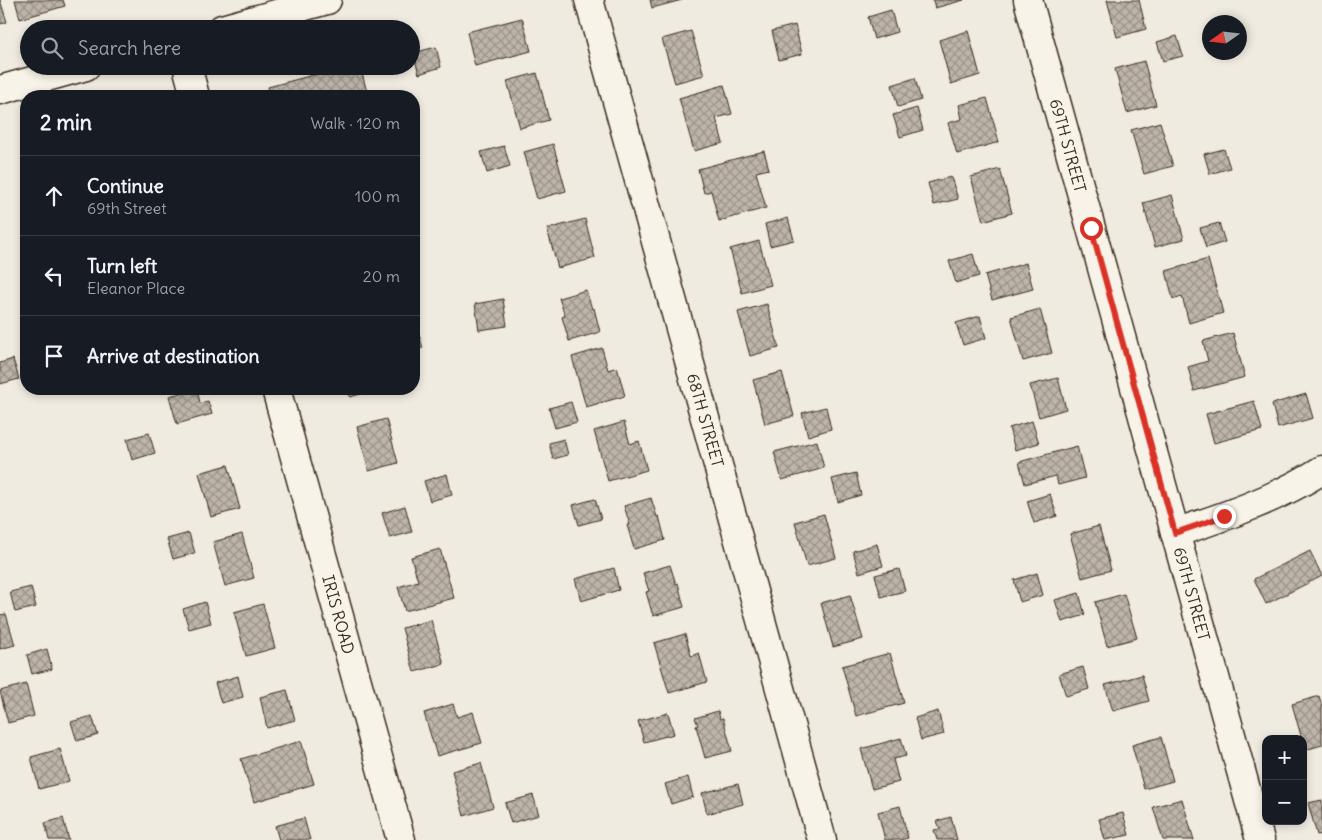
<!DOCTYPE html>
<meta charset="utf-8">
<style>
body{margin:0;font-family:Delius,sans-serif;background:#242831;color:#f1f3f6}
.controls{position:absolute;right:15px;bottom:15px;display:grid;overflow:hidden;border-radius:10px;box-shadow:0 2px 8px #0003}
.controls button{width:45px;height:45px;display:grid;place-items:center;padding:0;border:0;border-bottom:1px solid #363941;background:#171b24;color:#f1f3f6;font:25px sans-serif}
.compass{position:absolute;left:1202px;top:15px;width:45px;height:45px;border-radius:50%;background:#171b24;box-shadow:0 2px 8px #0003;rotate:256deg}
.stop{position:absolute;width:15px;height:15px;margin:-11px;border:4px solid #d93025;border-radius:50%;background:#fff}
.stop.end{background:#d93025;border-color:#fff;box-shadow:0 1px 5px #0008}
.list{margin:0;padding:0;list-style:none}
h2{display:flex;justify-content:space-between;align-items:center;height:65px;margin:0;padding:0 20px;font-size:21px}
h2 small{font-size:16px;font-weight:400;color:#9ea1a6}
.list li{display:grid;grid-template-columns:32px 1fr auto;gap:15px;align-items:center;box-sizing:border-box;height:80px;padding:0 20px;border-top:1px solid #363941}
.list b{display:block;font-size:19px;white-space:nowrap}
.list p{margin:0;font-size:16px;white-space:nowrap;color:#9ea1a6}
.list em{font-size:16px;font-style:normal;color:#9ea1a6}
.icon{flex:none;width:28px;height:28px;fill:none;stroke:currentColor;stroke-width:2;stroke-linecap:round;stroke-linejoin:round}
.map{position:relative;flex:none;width:1322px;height:840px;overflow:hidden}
.search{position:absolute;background:#171b24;box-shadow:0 2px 8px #0003;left:20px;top:20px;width:400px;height:55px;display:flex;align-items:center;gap:12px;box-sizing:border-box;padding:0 18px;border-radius:28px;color:#9ea1a6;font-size:19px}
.panel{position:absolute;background:#171b24;box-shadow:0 2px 8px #0003;left:20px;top:90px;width:400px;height:305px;border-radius:20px}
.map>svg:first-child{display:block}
</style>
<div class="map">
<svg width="1322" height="840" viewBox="0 0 1322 840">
<defs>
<pattern id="building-cross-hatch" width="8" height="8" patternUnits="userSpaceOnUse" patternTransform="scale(1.25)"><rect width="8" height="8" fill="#bdb5aa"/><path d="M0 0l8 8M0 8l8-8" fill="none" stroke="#9b938a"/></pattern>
</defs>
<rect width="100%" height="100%" fill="#efebe0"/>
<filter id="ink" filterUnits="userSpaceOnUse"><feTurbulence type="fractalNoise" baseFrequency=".02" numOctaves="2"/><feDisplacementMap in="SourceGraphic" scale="10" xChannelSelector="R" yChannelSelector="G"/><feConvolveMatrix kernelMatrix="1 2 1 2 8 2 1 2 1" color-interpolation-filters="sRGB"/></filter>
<g filter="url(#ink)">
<g fill="url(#building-cross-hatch)" stroke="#3b2a1e">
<polygon points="0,0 7,22 0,24"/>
<polygon points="15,0 63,0 65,6 20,19"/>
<polygon points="650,0 682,0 652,8"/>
<polygon points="933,0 964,0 935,8"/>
<polygon points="1107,0 1139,0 1146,29 1117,37"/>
<polygon points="891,10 897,32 874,39 868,17"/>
<polygon points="522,18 531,51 475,66 467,32"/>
<polygon points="795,25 802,54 779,60 772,31"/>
<polygon points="691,31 704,75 675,83 662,39"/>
<polygon points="968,31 980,75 951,84 939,40"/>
<polygon points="1177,36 1183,56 1163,61 1157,42"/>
<polygon points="436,47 441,67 419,74 413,53"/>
<polygon points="1144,61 1156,105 1127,113 1115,69"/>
<polygon points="347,66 360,66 367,92 351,96 270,96 268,87"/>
<polygon points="537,73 549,120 520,128 507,81"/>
<polygon points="915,78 921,100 898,107 892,85"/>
<polygon points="724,85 732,114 716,118 723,143 694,151 679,98"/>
<polygon points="987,98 999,142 957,154 948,123 962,119 959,105"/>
<polygon points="917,108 923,130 900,137 893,115"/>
<polygon points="1160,122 1173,166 1144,174 1131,130"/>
<polygon points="553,144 566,191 537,199 524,152"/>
<polygon points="504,146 510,166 487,173 481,152"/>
<polygon points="1224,149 1230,168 1210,174 1204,154"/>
<polygon points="764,151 769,169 756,172 766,208 719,221 711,191 704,193 698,169"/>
<polygon points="1000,169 1012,213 983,221 971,177"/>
<polygon points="951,177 958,199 934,205 928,183"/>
<polygon points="1172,195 1184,239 1155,247 1143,203"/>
<polygon points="788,218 794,240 770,246 765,224"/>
<polygon points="585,219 595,258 558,268 547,229"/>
<polygon points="1219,223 1225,242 1206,248 1200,228"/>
<polygon points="759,241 771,285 742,293 730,249"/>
<polygon points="973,254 979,276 956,283 949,261"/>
<polygon points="1208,259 1223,313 1189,323 1182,296 1173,299 1166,271"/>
<polygon points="1026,263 1033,289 992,300 985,275"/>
<polygon points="586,290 592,309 594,308 600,332 569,341 562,317 565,316 559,298"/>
<polygon points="503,299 507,326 479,330 475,304"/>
<polygon points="767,304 779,348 750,356 738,312"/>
<polygon points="1040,309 1052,353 1023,361 1011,317"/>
<polygon points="980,316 986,338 963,345 956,323"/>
<polygon points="414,328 417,328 423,348 414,350"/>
<polygon points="1233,333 1245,377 1194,391 1188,367 1208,361 1203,341"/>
<polygon points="602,348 608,370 617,367 625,396 586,407 572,357"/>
<polygon points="13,359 19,379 0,384 0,363"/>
<polygon points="782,372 794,416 765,424 753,380"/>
<polygon points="1058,378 1066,409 1039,417 1030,385"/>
<polygon points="197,389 200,403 208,401 212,414 177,424 169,396"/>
<polygon points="348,389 378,389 350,397"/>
<polygon points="1306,394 1313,418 1278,428 1272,404"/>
<polygon points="1254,401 1262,430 1214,443 1206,414"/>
<polygon points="571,402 577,422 555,428 549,408"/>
<polygon points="826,407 831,429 808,436 802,413"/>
<polygon points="386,419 398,463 369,471 357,427"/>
<polygon points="1032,421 1039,443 1015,450 1009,428"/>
<polygon points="624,422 630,444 639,441 647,470 608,481 594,431"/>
<polygon points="149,433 155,453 132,460 127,439"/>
<polygon points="564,439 568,455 553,459 549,443"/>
<polygon points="817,441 824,468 782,480 774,452"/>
<polygon points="1077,446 1085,478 1058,485 1056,476 1025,484 1019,462"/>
<polygon points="228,465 240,509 211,517 199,473"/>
<polygon points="856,473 861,495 838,502 832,479"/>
<polygon points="447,474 452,495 430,501 424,481"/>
<polygon points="1050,494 1057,516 1034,523 1027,501"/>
<polygon points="651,498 657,517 659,516 665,540 634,549 627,525 630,525 624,506"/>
<polygon points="595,499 601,519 579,525 573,505"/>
<polygon points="405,506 412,532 390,538 382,513"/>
<polygon points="824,514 836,558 807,566 795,522"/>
<polygon points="1099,526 1111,570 1082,578 1070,534"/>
<polygon points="189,533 195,553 173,559 167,539"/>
<polygon points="242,534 254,578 225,586 213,542"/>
<polygon points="877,544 883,566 859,573 853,551"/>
<polygon points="440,549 454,598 405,611 398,587 418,581 411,557"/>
<polygon points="1310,551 1322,576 1266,604 1254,579"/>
<polygon points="670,565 676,584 678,583 684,607 653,616 646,592 649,591 643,573"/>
<polygon points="614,568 619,590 581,601 575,579"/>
<polygon points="899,569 905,591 881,597 875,575"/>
<polygon points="1037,573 1043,595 1020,602 1014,580"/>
<polygon points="31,587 36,607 15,612 10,592"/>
<polygon points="1079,593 1085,615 1062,622 1055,600"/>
<polygon points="1124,594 1137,638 1107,646 1095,602"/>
<polygon points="850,595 863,639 833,647 821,603"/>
<polygon points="205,602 211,623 189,629 183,609"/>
<polygon points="263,604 275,648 246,656 234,612"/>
<polygon points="6,614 15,645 0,649 0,615"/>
<polygon points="431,620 444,664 414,672 402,628"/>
<polygon points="685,634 691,656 699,653 707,682 669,693 654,643"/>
<polygon points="47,649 52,669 32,674 27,655"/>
<polygon points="890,653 904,703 856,716 842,666"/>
<polygon points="1083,667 1089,689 1066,696 1059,674"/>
<polygon points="1142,675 1149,701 1113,711 1105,685"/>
<polygon points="238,676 243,697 221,703 215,683"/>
<polygon points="26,684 34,716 8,723 0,691"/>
<polygon points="287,690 295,720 267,728 260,697"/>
<polygon points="1319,696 1322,706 1322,745 1305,750 1292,704"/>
<polygon points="453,704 457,717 473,712 482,743 437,756 424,713"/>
<polygon points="718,711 720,719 723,718 732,751 705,758 696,726 698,725 695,718"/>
<polygon points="938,711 944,734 921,740 915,718"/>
<polygon points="668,713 674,734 644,742 638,721"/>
<polygon points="92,716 98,735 77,741 71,722"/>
<polygon points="1161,737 1173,781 1144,789 1132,745"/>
<polygon points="901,738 906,756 893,759 899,782 872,789 861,749"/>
<polygon points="301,741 314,784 254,802 241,759"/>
<polygon points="60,749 69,781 39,789 31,757"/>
<polygon points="481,763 493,807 464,816 452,771"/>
<polygon points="688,777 693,797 671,804 665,784"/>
<polygon points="738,784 743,804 707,814 702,793"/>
<polygon points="533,795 539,815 511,823 505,803"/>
<polygon points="1182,799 1194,840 1163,840 1153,807"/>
<polygon points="1322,800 1322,834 1317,835 1308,803"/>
<polygon points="900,806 908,838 900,840 885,840 878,812"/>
<polygon points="1123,813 1129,835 1105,840 1099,819"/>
<polygon points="951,817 957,840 937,840 934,830 940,829 937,821"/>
<polygon points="63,818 69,840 49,840 45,823"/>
<polygon points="304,818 310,840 279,840 275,826"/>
</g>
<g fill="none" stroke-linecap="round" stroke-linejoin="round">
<defs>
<g id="minor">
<path id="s1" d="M589,0L822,840"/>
<path id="s2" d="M1028,0L1260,840"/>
<polyline points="222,29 327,0"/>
<polyline points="187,66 195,96"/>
<polyline points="0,90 86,66"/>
<path id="s3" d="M276,389L401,840"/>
<path d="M1175,533C1226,516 1277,499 1322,470"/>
</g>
</defs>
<use href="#minor" stroke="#3b2a1e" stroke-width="31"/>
<use href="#minor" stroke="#f7f3e8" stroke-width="28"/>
</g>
</g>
<g fill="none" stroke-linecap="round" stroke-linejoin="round" filter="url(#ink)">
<polyline stroke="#d93025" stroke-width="6" points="1091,228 1175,533 1224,516"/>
</g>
<g text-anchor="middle" stroke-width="4" stroke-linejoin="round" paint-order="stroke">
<g font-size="16" fill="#3b2a1e" stroke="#f7f3e8">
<text dy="6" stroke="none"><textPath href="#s2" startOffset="151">69TH STREET</textPath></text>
<text dy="6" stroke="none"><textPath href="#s1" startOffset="436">68TH STREET</textPath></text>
<text dy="6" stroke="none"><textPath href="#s2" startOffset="616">69TH STREET</textPath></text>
<text dy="6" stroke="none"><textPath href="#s3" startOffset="234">IRIS ROAD</textPath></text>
</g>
</g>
</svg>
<div class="controls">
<button>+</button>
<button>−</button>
</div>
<svg class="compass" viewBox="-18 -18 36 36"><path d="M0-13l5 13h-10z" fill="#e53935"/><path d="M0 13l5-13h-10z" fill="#9ea1a6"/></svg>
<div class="stop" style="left:1091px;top:228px"></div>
<div class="stop end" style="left:1224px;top:516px"></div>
<div class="search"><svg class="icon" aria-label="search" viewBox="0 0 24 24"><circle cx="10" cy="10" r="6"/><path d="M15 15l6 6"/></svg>Search here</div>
<section class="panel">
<h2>2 min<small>Walk · 120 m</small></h2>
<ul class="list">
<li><svg class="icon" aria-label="ahead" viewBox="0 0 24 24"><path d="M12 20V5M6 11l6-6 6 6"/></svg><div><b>Continue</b><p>69th Street</p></div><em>100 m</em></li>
<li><svg class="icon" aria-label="left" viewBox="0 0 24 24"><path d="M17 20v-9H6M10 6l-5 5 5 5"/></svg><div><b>Turn left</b><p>Eleanor Place</p></div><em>20 m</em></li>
<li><svg class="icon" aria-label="arrive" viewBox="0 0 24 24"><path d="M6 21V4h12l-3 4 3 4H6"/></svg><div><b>Arrive at destination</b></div></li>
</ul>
</section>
</div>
